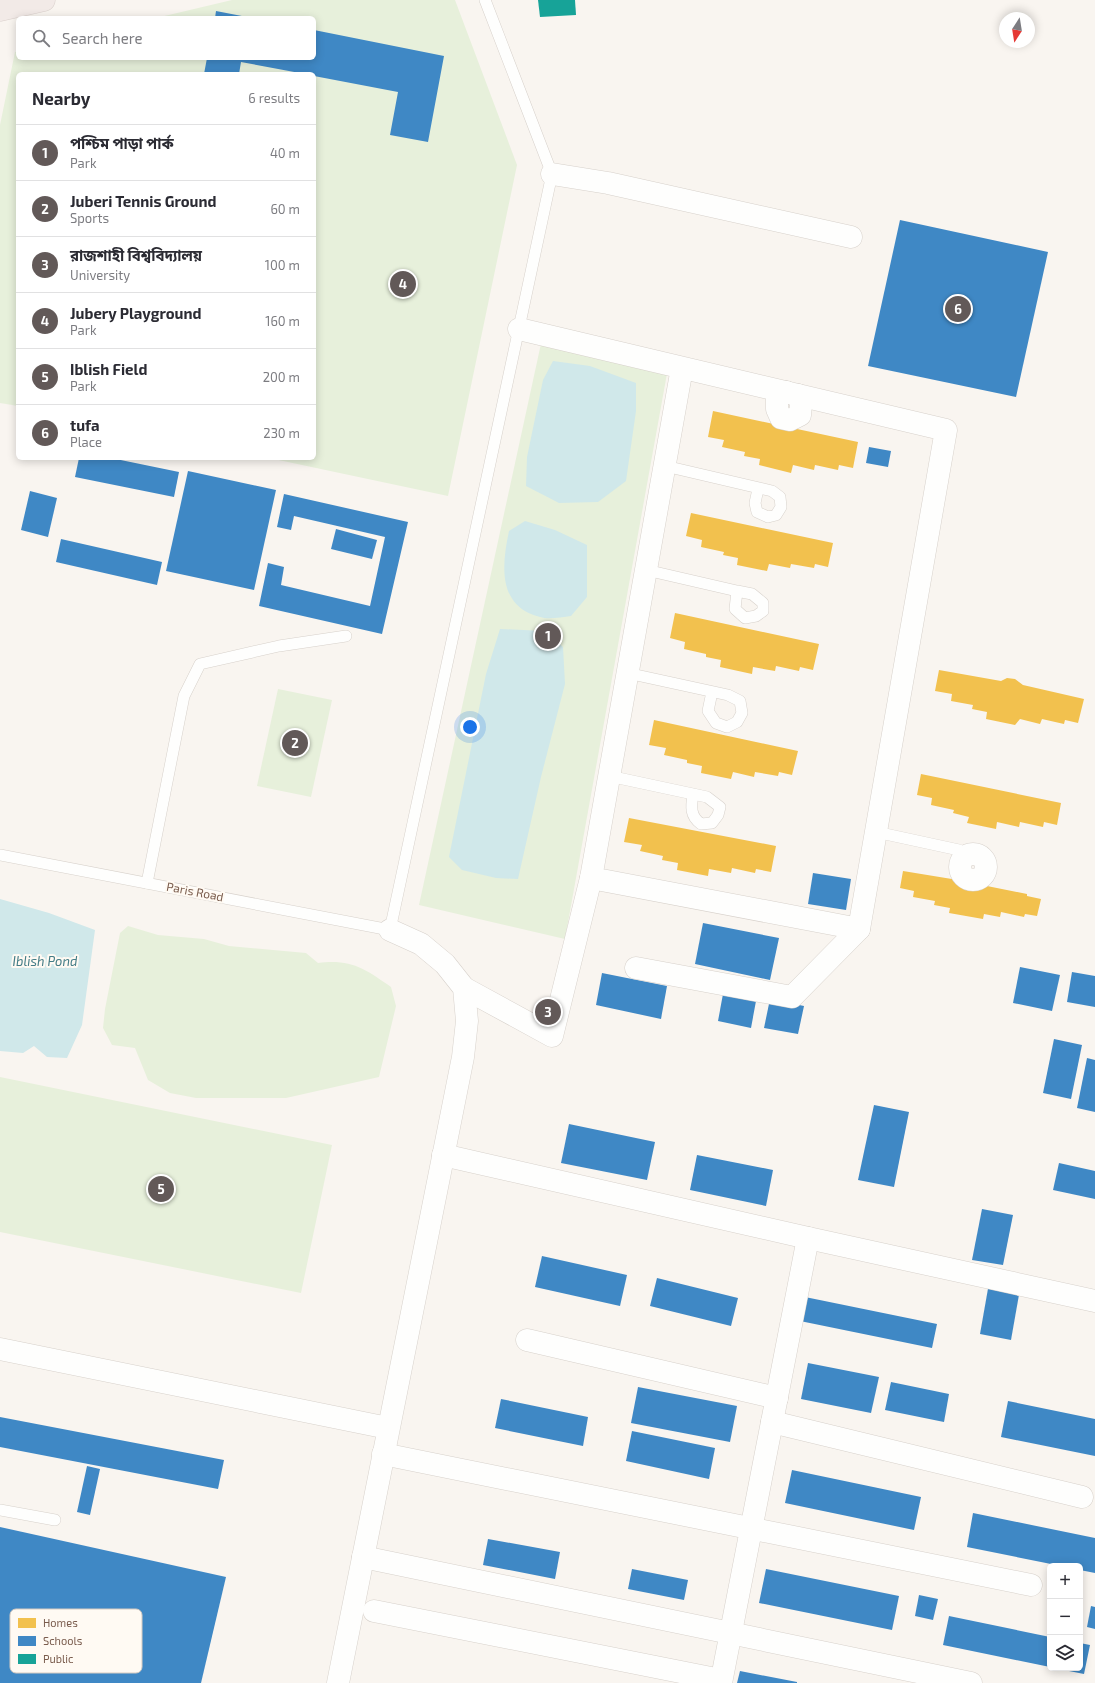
<!DOCTYPE html>
<meta charset="utf-8">
<style>
body{margin:0;font-family:"Exo 2","Noto Sans Bengali",sans-serif;background:#f7f7f7;color:#2b2b33}
.controls{position:absolute;right:12px;bottom:12px;display:grid;overflow:hidden;border-radius:6px;box-shadow:0 2px 10px #0003}
.controls button{width:36px;height:36px;display:grid;place-items:center;padding:0;border:0;border-bottom:1px solid #e1e1e2;background:#fff;color:#2b2b33;font:20px sans-serif}
.compass{position:absolute;left:999px;top:12px;width:36px;height:36px;border-radius:50%;background:#fff;box-shadow:0 2px 10px #0003;rotate:192deg}
.you{position:absolute;left:470px;top:727px;width:14px;height:14px;margin:-10px;border:3px solid #fff;border-radius:50%;background:#1a73e8;box-shadow:0 0 0 6px #1a73e833}
.badge{display:grid;place-items:center;width:26px;height:26px;border-radius:50%;background:#625958;color:#fff;font-size:13px;font-weight:700}
.pin{position:absolute;translate:-50% -50%;border:2px solid #fff;box-shadow:0 1px 4px #0006}
.list{margin:0;padding:0;list-style:none}
h2{display:flex;justify-content:space-between;align-items:center;height:52px;margin:0;padding:0 16px;font-size:17px}
h2 small{font-size:13px;font-weight:400;color:#7c7c81}
.list li{display:grid;grid-template-columns:26px 1fr auto;gap:12px;align-items:center;box-sizing:border-box;height:56px;padding:0 16px;border-top:1px solid #e1e1e2}
.list b{display:block;font-size:15px;white-space:nowrap}
.list p{margin:0;font-size:13px;white-space:nowrap;color:#7c7c81}
.list em{font-size:13px;font-style:normal;color:#7c7c81}
.icon{flex:none;width:22px;height:22px;fill:none;stroke:currentColor;stroke-width:2;stroke-linecap:round;stroke-linejoin:round}
.map{position:relative;flex:none;width:1095px;height:1683px;overflow:hidden}
.search{position:absolute;background:#fff;box-shadow:0 2px 10px #0003;left:16px;top:16px;width:300px;height:44px;display:flex;align-items:center;gap:10px;box-sizing:border-box;padding:0 14px;border-radius:6px;color:#7c7c81;font-size:15px}
.panel{position:absolute;background:#fff;box-shadow:0 2px 10px #0003;left:16px;top:72px;width:300px;height:388px;border-radius:6px}
.map>svg:first-child{display:block}
</style>
<div class="map">
<svg width="1095" height="1683" viewBox="0 0 1095 1683">
<rect width="100%" height="100%" fill="#f9f5f0"/>
<g fill="#e7f0db">
<polygon points="232,0 455,0 517,165 448,496 269,458 314,458 314,74 18,74 18,406 0,403 0,125 15,52 18,51 18,58 314,58 314,18 156,18"/>
<polygon points="542,339 668,368 565,939 419,905"/>
<polygon points="278,689 332,700 311,797 257,786"/>
<path d="M128,926L158,935L204,939L229,946L306,953L318,963C352,959 365,969 391,987L396,1006L379,1077L286,1098H196L170,1093L148,1080L135,1048L112,1045L103,1028L105,1009L120,933Z"/>
<polygon points="0,1077 332,1145 301,1293 0,1232"/>
</g>
<g fill="#d0e8ea">
<polygon points="553,361 590,366 636,383 636,411 626,481 598,502 559,503 526,486 527,457 543,380"/>
<path d="M525,521L555,530L587,545V597L571,616C563,617 552,619 544,618C498,609 501,568 509,531Z"/>
<polygon points="500,629 544,631 563,647 565,684 541,777 518,879 496,878 462,870 449,857 486,674"/>
<polygon points="0,899 49,913 95,930 82,1025 67,1058 47,1057 34,1046 23,1053 0,1051"/>
</g>
<g fill="#f2c14e">
<polygon points="713,411 858,442 853,468 839,465 838,470 815,465 814,470 793,465 791,473 759,465 760,459 744,456 745,452 722,447 724,440 708,437"/>
<polygon points="691,513 833,543 828,567 815,564 814,568 791,564 790,568 769,564 767,571 737,565 738,558 723,555 724,552 701,547 702,540 686,536"/>
<polygon points="675,613 819,644 813,670 800,667 799,671 776,666 775,671 753,667 752,674 720,667 721,660 706,657 706,654 684,649 685,642 670,638"/>
<polygon points="939,670 1001,681 1007,678 1015,679 1023,685 1084,699 1078,723 1065,720 1064,724 1042,719 1040,724 1020,719 1015,725 986,719 987,712 972,709 973,705 951,701 952,694 935,691"/>
<polygon points="654,720 798,751 792,775 779,772 778,776 755,772 754,777 733,772 731,779 701,773 702,766 687,763 687,760 664,755 666,748 649,745"/>
<polygon points="921,774 1061,803 1057,825 1044,822 1043,827 1020,822 1019,827 997,822 996,829 967,823 969,817 953,813 954,810 931,805 932,798 917,795"/>
<polygon points="629,818 776,846 771,872 756,869 755,873 732,868 731,873 709,869 708,876 677,870 678,863 662,860 663,856 640,851 642,845 624,842"/>
<polygon points="903,871 964,881 964,878 983,882 982,885 1027,894 1027,896 1041,899 1037,916 1025,914 1024,917 1001,912 1000,917 984,914 983,919 949,913 950,908 934,905 935,901 913,897 914,891 900,888"/>
</g>
<g fill="#3f88c5">
<polygon points="216,11 247,17 247,18 215,18"/>
<polygon points="314,30 444,56 428,142 390,135 398,92 314,76 314,74 305,74 241,62 239,74 204,74 207,58 314,58"/>
<polygon points="900,220 1048,252 1016,397 868,366"/>
<polygon points="869,447 891,451 888,467 866,463"/>
<polygon points="79,458 111,458 179,472 174,497 75,477"/>
<polygon points="188,471 276,490 254,590 166,571"/>
<polygon points="30,491 57,498 48,537 21,530"/>
<polygon points="284,494 408,522 382,634 259,606 268,563 284,567 281,585 370,606 385,537 294,516 291,530 277,527"/>
<polygon points="336,529 377,540 372,559 331,549"/>
<polygon points="61,539 162,562 157,585 56,562"/>
<polygon points="813,873 851,879 846,910 808,904"/>
<polygon points="703,923 779,938 770,980 695,964"/>
<polygon points="1020,967 1060,975 1052,1011 1013,1003"/>
<polygon points="1072,972 1095,976 1095,1007 1067,1002"/>
<polygon points="602,973 667,986 661,1019 596,1005"/>
<polygon points="723,994 756,1001 751,1028 718,1021"/>
<polygon points="770,999 804,1006 798,1034 764,1028"/>
<polygon points="1054,1039 1082,1045 1071,1099 1043,1093"/>
<polygon points="1087,1058 1095,1060 1095,1112 1077,1108"/>
<polygon points="874,1105 909,1112 894,1187 858,1180"/>
<polygon points="569,1124 655,1142 647,1180 561,1163"/>
<polygon points="697,1155 773,1170 766,1206 690,1190"/>
<polygon points="1059,1163 1095,1171 1095,1199 1053,1190"/>
<polygon points="982,1209 1013,1215 1003,1265 972,1260"/>
<polygon points="542,1256 627,1275 620,1306 535,1287"/>
<polygon points="657,1278 738,1298 731,1326 650,1306"/>
<polygon points="989,1283 1020,1289 1011,1340 980,1334"/>
<polygon points="805,1297 937,1324 932,1348 800,1321"/>
<polygon points="808,1363 879,1377 871,1413 801,1399"/>
<polygon points="891,1382 949,1394 944,1422 885,1410"/>
<polygon points="638,1387 737,1406 730,1442 631,1423"/>
<polygon points="501,1399 588,1417 583,1446 495,1428"/>
<polygon points="1008,1401 1095,1419 1095,1456 1001,1437"/>
<polygon points="0,1417 224,1460 218,1489 0,1447"/>
<polygon points="632,1431 715,1448 709,1479 626,1461"/>
<polygon points="87,1466 100,1469 90,1515 77,1512"/>
<polygon points="792,1470 921,1497 914,1530 785,1503"/>
<polygon points="973,1513 1095,1538 1095,1573 1080,1570 1080,1566 1061,1566 967,1547"/>
<polygon points="0,1527 226,1577 201,1683 0,1683"/>
<polygon points="488,1539 560,1552 555,1579 483,1565"/>
<polygon points="632,1569 688,1580 684,1600 628,1589"/>
<polygon points="766,1569 899,1596 892,1630 759,1603"/>
<polygon points="919,1595 938,1599 933,1620 915,1616"/>
<polygon points="1091,1606 1095,1607 1095,1629 1087,1627"/>
<polygon points="949,1616 1050,1637 1050,1667 943,1645"/>
<polygon points="1080,1643 1090,1645 1084,1674 1059,1669 1080,1668"/>
<polygon points="740,1671 797,1682 797,1683 737,1683"/>
</g>
<polygon fill="#17a398" points="538,0 575,0 576,15 540,17"/>
<g fill="none" stroke-linecap="round" stroke-linejoin="round">
<defs>
<g id="lane">
<polyline points="665,466 772,491 780,497 781,507 776,515 768,517 757,512 755,503 758,489"/>
<polyline points="646,570 737,591 752,594 763,603 763,611 756,616 745,618 735,609 737,591"/>
<polyline points="627,673 728,695 740,701 742,713 737,722 727,727 716,723 708,711 712,692"/>
<path d="M609,776L707,797L720,807L718,815L712,823L701,824C690,816 691,807 693,794"/>
<polyline points="876,832 959,850 967,856"/>
<polyline points="0,855 390,930 552,174 485,0"/>
<polyline points="147,883 184,696 200,664 279,646 346,636"/>
<polyline points="0,1510 55,1520"/>
</g>
<g id="street">
<polyline points="552,174 608,183 851,237"/>
<polyline points="519,329 946,430 859,929 591,878 682,368"/>
<polyline points="786,392 777,399 777,409 781,418 790,420 800,415 801,404 798,395"/>
<circle cx="973" cy="867" r="13"/>
<polyline points="636,968 792,997 859,929"/>
<polyline points="464,988 552,1036 591,878"/>
<polyline points="443,1155 808,1238 1095,1301"/>
<polyline points="527,1340 777,1398"/>
<polyline points="0,1349 388,1428"/>
<polyline points="772,1422 1082,1497"/>
<polyline points="383,1454 1031,1585"/>
<polyline points="363,1557 971,1683"/>
<polyline points="374,1611 721,1680"/>
<polyline points="338,1683 463,1057 467,1021 464,988 445,964 421,944 390,930"/>
<polyline points="721,1683 808,1238"/>
</g>
<polyline id="highway" points="0,10 44,0"/>
</defs>
<use href="#lane" stroke="#d7d1cb" stroke-width="12"/>
<use href="#street" stroke="#d7d1cb" stroke-width="23"/>
<use href="#highway" stroke="#dad1cc" stroke-width="23"/>
<use href="#lane" stroke="#fefefd" stroke-width="11"/>
<use href="#street" stroke="#fefefd" stroke-width="22"/>
<use href="#highway" stroke="#f2eae7" stroke-width="22"/>
</g>
<g text-anchor="middle" stroke-width="4" stroke-linejoin="round" paint-order="stroke">
<g font-size="12" fill="#7a5c4d" stroke="#fffaf3">
<text transform="translate(195 892) rotate(11)" y="4">Paris Road</text>
</g>
<g font-size="13" font-style="italic" fill="#437c86" stroke="#fffaf3">
<text x="45" y="966">Iblish Pond</text>
</g>
</g>
<rect x="10" y="1609" width="132" height="64" rx="6" fill="#fffaf3" stroke="#d7cbc1" stroke-width="1"/>
<rect x="18" y="1618" width="18" height="10" fill="#f2c14e"/>
<rect x="18" y="1636" width="18" height="10" fill="#3f88c5"/>
<rect x="18" y="1654" width="18" height="10" fill="#17a398"/>
<g font-size="11" fill="#7a5c4d">
<text x="43" y="1627">Homes</text>
<text x="43" y="1645">Schools</text>
<text x="43" y="1663">Public</text>
</g>
</svg>
<div class="controls">
<button>+</button>
<button>−</button>
<button><svg class="icon" aria-label="layers" viewBox="0 0 24 24"><path d="M12 4l9 5-9 5-9-5zM3 14l9 5 9-5"/></svg></button>
</div>
<svg class="compass" viewBox="-18 -18 36 36"><path d="M0-13l5 13h-10z" fill="#e53935"/><path d="M0 13l5-13h-10z" fill="#7c7c81"/></svg>
<div class="you"></div>
<div class="pin badge" style="left:548px;top:636px">1</div>
<div class="pin badge" style="left:295px;top:743px">2</div>
<div class="pin badge" style="left:548px;top:1012px">3</div>
<div class="pin badge" style="left:403px;top:284px">4</div>
<div class="pin badge" style="left:161px;top:1189px">5</div>
<div class="pin badge" style="left:958px;top:309px">6</div>
<div class="search"><svg class="icon" aria-label="search" viewBox="0 0 24 24"><circle cx="10" cy="10" r="6"/><path d="M15 15l6 6"/></svg>Search here</div>
<section class="panel">
<h2>Nearby<small>6 results</small></h2>
<ul class="list">
<li><span class="badge">1</span><div><b>পশ্চিম পাড়া পার্ক</b><p>Park</p></div><em>40 m</em></li>
<li><span class="badge">2</span><div><b>Juberi Tennis Ground</b><p>Sports</p></div><em>60 m</em></li>
<li><span class="badge">3</span><div><b>রাজশাহী বিশ্ববিদ্যালয়</b><p>University</p></div><em>100 m</em></li>
<li><span class="badge">4</span><div><b>Jubery Playground</b><p>Park</p></div><em>160 m</em></li>
<li><span class="badge">5</span><div><b>Iblish Field</b><p>Park</p></div><em>200 m</em></li>
<li><span class="badge">6</span><div><b>tufa</b><p>Place</p></div><em>230 m</em></li>
</ul>
</section>
</div>
